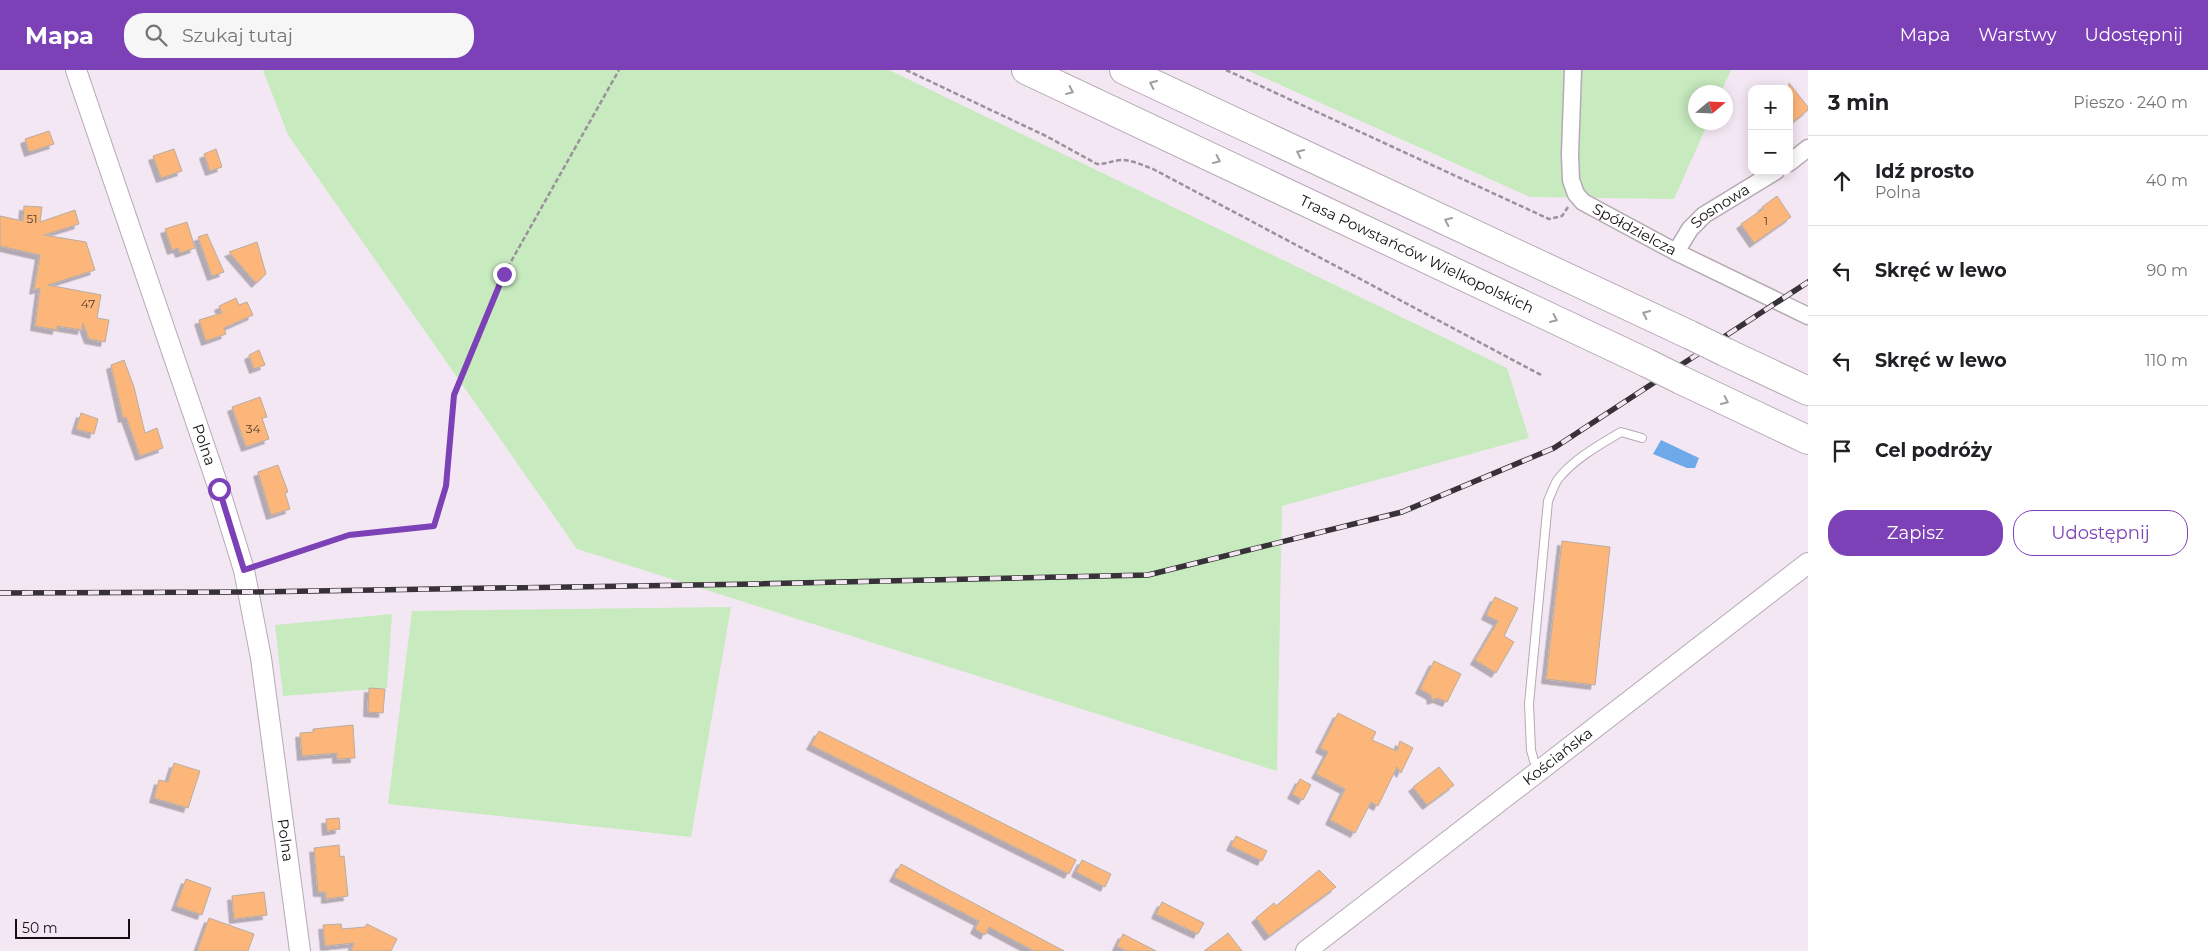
<!DOCTYPE html>
<html lang="pl">
<meta charset="utf-8">
<style>
body{margin:0;font-family:Montserrat,sans-serif;background:#f6f6f6;color:#202124}
.controls{position:absolute;right:15px;top:15px;display:grid;overflow:hidden;border-radius:10px;box-shadow:0 2px 12px #0003}
.controls button{width:45px;height:45px;display:grid;place-items:center;padding:0;border:0;border-bottom:1px solid #e0e0e0;background:#fff;color:#202124;font:25px sans-serif}
.compass{position:absolute;left:1688px;top:15px;width:45px;height:45px;border-radius:50%;background:#fff;box-shadow:0 2px 12px #0003;rotate:71deg}
.scale{position:absolute;left:15px;bottom:12px;width:115px;box-sizing:border-box;padding-left:5px;border:2px solid #130f13;border-top:0;font-size:14px;line-height:18px;white-space:nowrap;color:#130f13;-webkit-text-stroke:4px #f4e7f4;paint-order:stroke}
.stop{position:absolute;width:15px;height:15px;margin:-11px;border:4px solid #7d41b7;border-radius:50%;background:#fff}
.stop.end{background:#7d41b7;border-color:#fff;box-shadow:0 1px 5px #0008}
.list{margin:0;padding:0;list-style:none}
h2{display:flex;justify-content:space-between;align-items:center;height:65px;margin:0;padding:0 20px;font-size:21px}
h2 small{font-size:16px;font-weight:400;color:#757577}
.list li{display:grid;grid-template-columns:32px 1fr auto;gap:15px;align-items:center;box-sizing:border-box;height:90px;padding:0 20px;border-top:1px solid #e0e0e0}
.list b{display:block;font-size:19px;white-space:nowrap}
.list p{margin:0;font-size:16px;white-space:nowrap;color:#757577}
.list em{font-size:16px;font-style:normal;color:#757577}
.actions{display:flex;gap:10px;padding:15px 20px}
.actions a{flex:1;padding:11px 0;border:1px solid #7d41b7;border-radius:20px;text-align:center;font-size:18px;color:#7d41b7}
.actions .main{background:#7d41b7;color:#fff}
.icon{flex:none;width:28px;height:28px;fill:none;stroke:currentColor;stroke-width:2;stroke-linecap:round;stroke-linejoin:round}
.map{position:relative;flex:none;width:1808px;height:881px;overflow:hidden}
header{display:flex;align-items:center;gap:30px;box-sizing:border-box;height:70px;padding:0 25px;background:#7d41b7;color:#fff}
header strong{font-size:24px}
nav{display:flex;gap:28px;margin-inline-start:auto;font-size:18px}
.search{width:350px;height:45px;background:#f6f6f6;display:flex;align-items:center;gap:12px;box-sizing:border-box;padding:0 18px;border-radius:20px;color:#757577;font-size:19px}
main{display:flex}
aside{flex:1;background:#fff}
.map>svg:first-child{display:block}
</style>
<header>
<strong>Mapa</strong>
<div class="search"><svg class="icon" aria-label="search" viewBox="0 0 24 24"><circle cx="10" cy="10" r="6"/><path d="M15 15l6 6"/></svg>Szukaj tutaj</div>
<nav><a>Mapa</a><a>Warstwy</a><a>Udostępnij</a></nav>
</header>
<main>
<div class="map">
<svg width="1808" height="881" viewBox="0 0 1808 881">
<defs>
<filter id="shadow"><feDropShadow dx="-4.5" dy="4.5" stdDeviation="0" flood-color="#0004"/></filter>
</defs>
<rect width="100%" height="100%" fill="#f4e7f4"/>
<g fill="#c7eabe">
<polygon points="263,0 889,0 1507,298 1529,368 1282,436 1277,701 577,479 288,65"/>
<polygon points="1247,0 1731,0 1721,22 1696,22 1696,52 1708,53 1674,129 1530,127"/>
<polygon points="731,537 691,767 388,734 412,541"/>
<polygon points="392,544 387,618 283,626 275,555"/>
</g>
<polygon fill="#6ea9e9" points="1661,370 1699,388 1695,398 1687,398 1653,384"/>
<g fill="#fdb67a" stroke="#b8aca1" filter="url(#shadow)">
<polygon points="1789,13 1808,37 1808,40 1789,55"/>
<polygon points="49,61 54,74 29,82 25,69"/>
<polygon points="174,79 182,101 161,108 153,86"/>
<polygon points="216,79 222,97 210,101 204,84"/>
<polygon points="1777,126 1791,147 1754,173 1741,154 1763,139 1762,137"/>
<polygon points="24,136 42,137 40,152 75,140 79,154 44,165 86,172 95,200 48,215 101,225 97,248 109,250 105,272 89,269 83,253 82,260 57,256 57,260 35,256 40,218 34,220 40,185 0,176 0,146 23,151"/>
<polygon points="187,152 195,178 180,183 178,178 172,180 165,159"/>
<polygon points="207,164 224,202 212,206 198,167"/>
<polygon points="257,172 266,204 256,213 229,182"/>
<polygon points="236,228 239,235 247,232 253,245 224,258 226,264 206,271 199,250 222,243 219,236"/>
<polygon points="259,280 265,295 254,299 249,285"/>
<polygon points="124,290 134,317 145,363 157,358 163,378 140,386 126,347 123,348 111,295"/>
<polygon points="260,327 267,347 262,348 269,369 246,377 232,337"/>
<polygon points="81,343 98,349 94,364 76,359"/>
<polygon points="278,395 288,422 285,423 290,439 271,445 258,402"/>
<polygon points="1562,471 1610,477 1595,615 1546,609"/>
<polygon points="1495,527 1518,538 1504,566 1514,572 1496,603 1475,590 1498,551 1486,545"/>
<polygon points="1434,591 1461,604 1447,632 1437,628 1432,630 1431,625 1420,619"/>
<polygon points="369,618 385,619 383,643 368,642"/>
<polygon points="1338,643 1376,662 1372,670 1397,681 1400,671 1413,678 1401,703 1397,697 1378,736 1371,732 1355,763 1330,750 1345,719 1316,704 1328,682 1320,678"/>
<polygon points="353,655 355,688 337,689 337,683 302,686 300,663 313,662 313,659"/>
<polygon points="819,661 1076,790 1069,804 811,675"/>
<polygon points="174,693 200,701 188,738 154,728 159,710 168,712"/>
<polygon points="1439,697 1454,715 1427,735 1413,717"/>
<polygon points="1300,709 1311,715 1303,730 1292,724"/>
<polygon points="339,748 340,759 327,761 326,749"/>
<polygon points="1236,766 1267,781 1262,791 1231,776"/>
<polygon points="339,775 340,787 344,786 348,826 326,829 326,822 318,822 314,778"/>
<polygon points="1082,790 1111,804 1105,817 1076,802"/>
<polygon points="901,794 947,819 1064,881 1034,881 989,857 985,865 975,859 979,851 894,807"/>
<polygon points="1319,800 1336,817 1269,866 1256,848 1274,833 1276,836"/>
<polygon points="186,809 211,818 202,845 176,836"/>
<polygon points="264,822 267,845 234,849 232,826"/>
<polygon points="1162,832 1204,853 1198,864 1156,844"/>
<polygon points="209,848 254,864 248,881 197,881"/>
<polygon points="341,854 342,859 365,857 367,854 397,869 391,881 351,881 354,873 325,876 323,855"/>
<polygon points="1228,863 1242,881 1204,881 1223,867"/>
<polygon points="1123,864 1156,881 1126,881 1117,876"/>
</g>
<g fill="none" stroke-linecap="round" stroke-linejoin="round">
<defs>
<path id="service" d="M1540,698L1534,691L1531,680L1529,634L1548,431C1551,424 1554,415 1558,409C1574,389 1599,375 1621,362L1642,368"/>
<g id="minor">
<path id="s1" d="M1573,0L1570,84L1571,110L1576,124L1583,132L1676,182L1808,246"/>
<polyline points="1789,93 1808,78"/>
<path id="s2" d="M1676,182L1690,159L1704,145L1776,101"/>
</g>
<g id="tertiary">
<path id="s3" d="M76,0L219,419L244,500L261,588L300,881"/>
<path id="s4" d="M1306,881L1808,493"/>
</g>
<g id="motorway">
<path id="s5" d="M1026,0L1647,293"/>
<polyline points="1124,0 1690,265"/>
<polyline points="1725,282 1808,321"/>
<polyline points="1681,310 1808,370"/>
</g>
</defs>
<use href="#service" stroke="#b5a9b5" stroke-width="10"/>
<use href="#minor" stroke="#b5a9b5" stroke-width="19"/>
<use href="#tertiary" stroke="#b5a9b5" stroke-width="22"/>
<use href="#motorway" stroke="#b5a9b5" stroke-width="30"/>
<g stroke="#9a919a" stroke-width="2.5" stroke-dasharray="5 2.5" stroke-linecap="butt">
<path d="M906,0L1046,66L1097,94C1106,94 1112,91 1121,90C1132,90 1142,95 1153,99L1543,306"/>
<polyline points="1226,0 1549,149 1562,146 1568,137"/>
<polyline points="261,494 349,465 434,456 447,416 453,325 504,204 619,0"/>
</g>
<use href="#service" stroke="#fff" stroke-width="8"/>
<use href="#minor" stroke="#fff" stroke-width="16"/>
<use href="#tertiary" stroke="#fff" stroke-width="20"/>
<use href="#motorway" stroke="#fff" stroke-width="28"/>
<defs>
<polyline id="rail" points="0,523 247,522 755,514 1148,505 1402,442 1554,378 1808,212"/>
</defs>
<use href="#rail" stroke="#373237" stroke-width="5.5"/>
<use href="#rail" stroke="#f4e7f4" stroke-width="4" stroke-dasharray="11" stroke-linecap="butt"/>
<defs>
<g id="motorway-bridge">
<polyline points="1690,265 1725,282"/>
<polyline points="1647,293 1681,310"/>
</g>
</defs>
<use href="#motorway-bridge" stroke="#b5a9b5" stroke-width="30" stroke-linecap="butt"/>
<use href="#motorway-bridge" stroke="#fff" stroke-width="28"/>
</g>
<defs><path id="oneway-chevron" d="M-2-3.5L2.5 0L-2 3.5" fill="none" stroke-width="1.6" stroke-linecap="round" stroke-linejoin="round" transform="scale(1.25)"/></defs>
<g stroke="#a19fa1">
<use href="#oneway-chevron" transform="translate(1153 14) rotate(-155)"/>
<use href="#oneway-chevron" transform="translate(1070 21) rotate(25)"/>
<use href="#oneway-chevron" transform="translate(1300 83) rotate(-155)"/>
<use href="#oneway-chevron" transform="translate(1217 90) rotate(25)"/>
<use href="#oneway-chevron" transform="translate(1448 151) rotate(-155)"/>
<use href="#oneway-chevron" transform="translate(1646 244) rotate(-155)"/>
<use href="#oneway-chevron" transform="translate(1554 249) rotate(25)"/>
<use href="#oneway-chevron" transform="translate(1725 331) rotate(25)"/>
</g>
<g fill="none" stroke-linecap="round" stroke-linejoin="round">
<polyline stroke="#7d41b7" stroke-width="6" points="219,419 244,500 349,465 434,456 446,416 454,325 504,204"/>
</g>
<g text-anchor="middle" stroke-width="4" stroke-linejoin="round" paint-order="stroke">
<g font-size="12" fill="#4e392d">
<text x="32" y="153">51</text>
<text x="1766" y="155">1</text>
<text x="88" y="238">47</text>
<text x="253" y="363">34</text>
</g>
<g font-size="15" fill="#130f13" stroke="#f4e7f4">
<text dy="5" stroke="none"><textPath href="#s2" startOffset="65">Sosnowa</textPath></text>
<text dy="5" stroke="none"><textPath href="#s1" startOffset="194">Spółdzielcza</textPath></text>
<text dy="5" stroke="none"><textPath href="#s5" startOffset="432">Trasa Powstańców Wielkopolskich</textPath></text>
<text dy="5" stroke="none"><textPath href="#s3" startOffset="396">Polna</textPath></text>
<text dy="5" stroke="none"><textPath href="#s4" startOffset="318">Kościańska</textPath></text>
<text dy="5" stroke="none"><textPath href="#s3" startOffset="801">Polna</textPath></text>
</g>
</g>
</svg>
<div class="controls">
<button>+</button>
<button>−</button>
</div>
<svg class="compass" viewBox="-18 -18 36 36"><path d="M0-13l5 13h-10z" fill="#e53935"/><path d="M0 13l5-13h-10z" fill="#757577"/></svg>
<div class="scale">50 m</div>
<div class="stop" style="left:219px;top:419px"></div>
<div class="stop end" style="left:504px;top:204px"></div>
</div>
<aside>
<h2>3 min<small>Pieszo · 240 m</small></h2>
<ul class="list">
<li><svg class="icon" aria-label="ahead" viewBox="0 0 24 24"><path d="M12 20V5M6 11l6-6 6 6"/></svg><div><b>Idź prosto</b><p>Polna</p></div><em>40 m</em></li>
<li><svg class="icon" aria-label="left" viewBox="0 0 24 24"><path d="M17 20v-9H6M10 6l-5 5 5 5"/></svg><div><b>Skręć w lewo</b></div><em>90 m</em></li>
<li><svg class="icon" aria-label="left" viewBox="0 0 24 24"><path d="M17 20v-9H6M10 6l-5 5 5 5"/></svg><div><b>Skręć w lewo</b></div><em>110 m</em></li>
<li><svg class="icon" aria-label="arrive" viewBox="0 0 24 24"><path d="M6 21V4h12l-3 4 3 4H6"/></svg><div><b>Cel podróży</b></div></li>
</ul>
<div class="actions"><a class="main">Zapisz</a><a>Udostępnij</a></div>
</aside>
</main>
